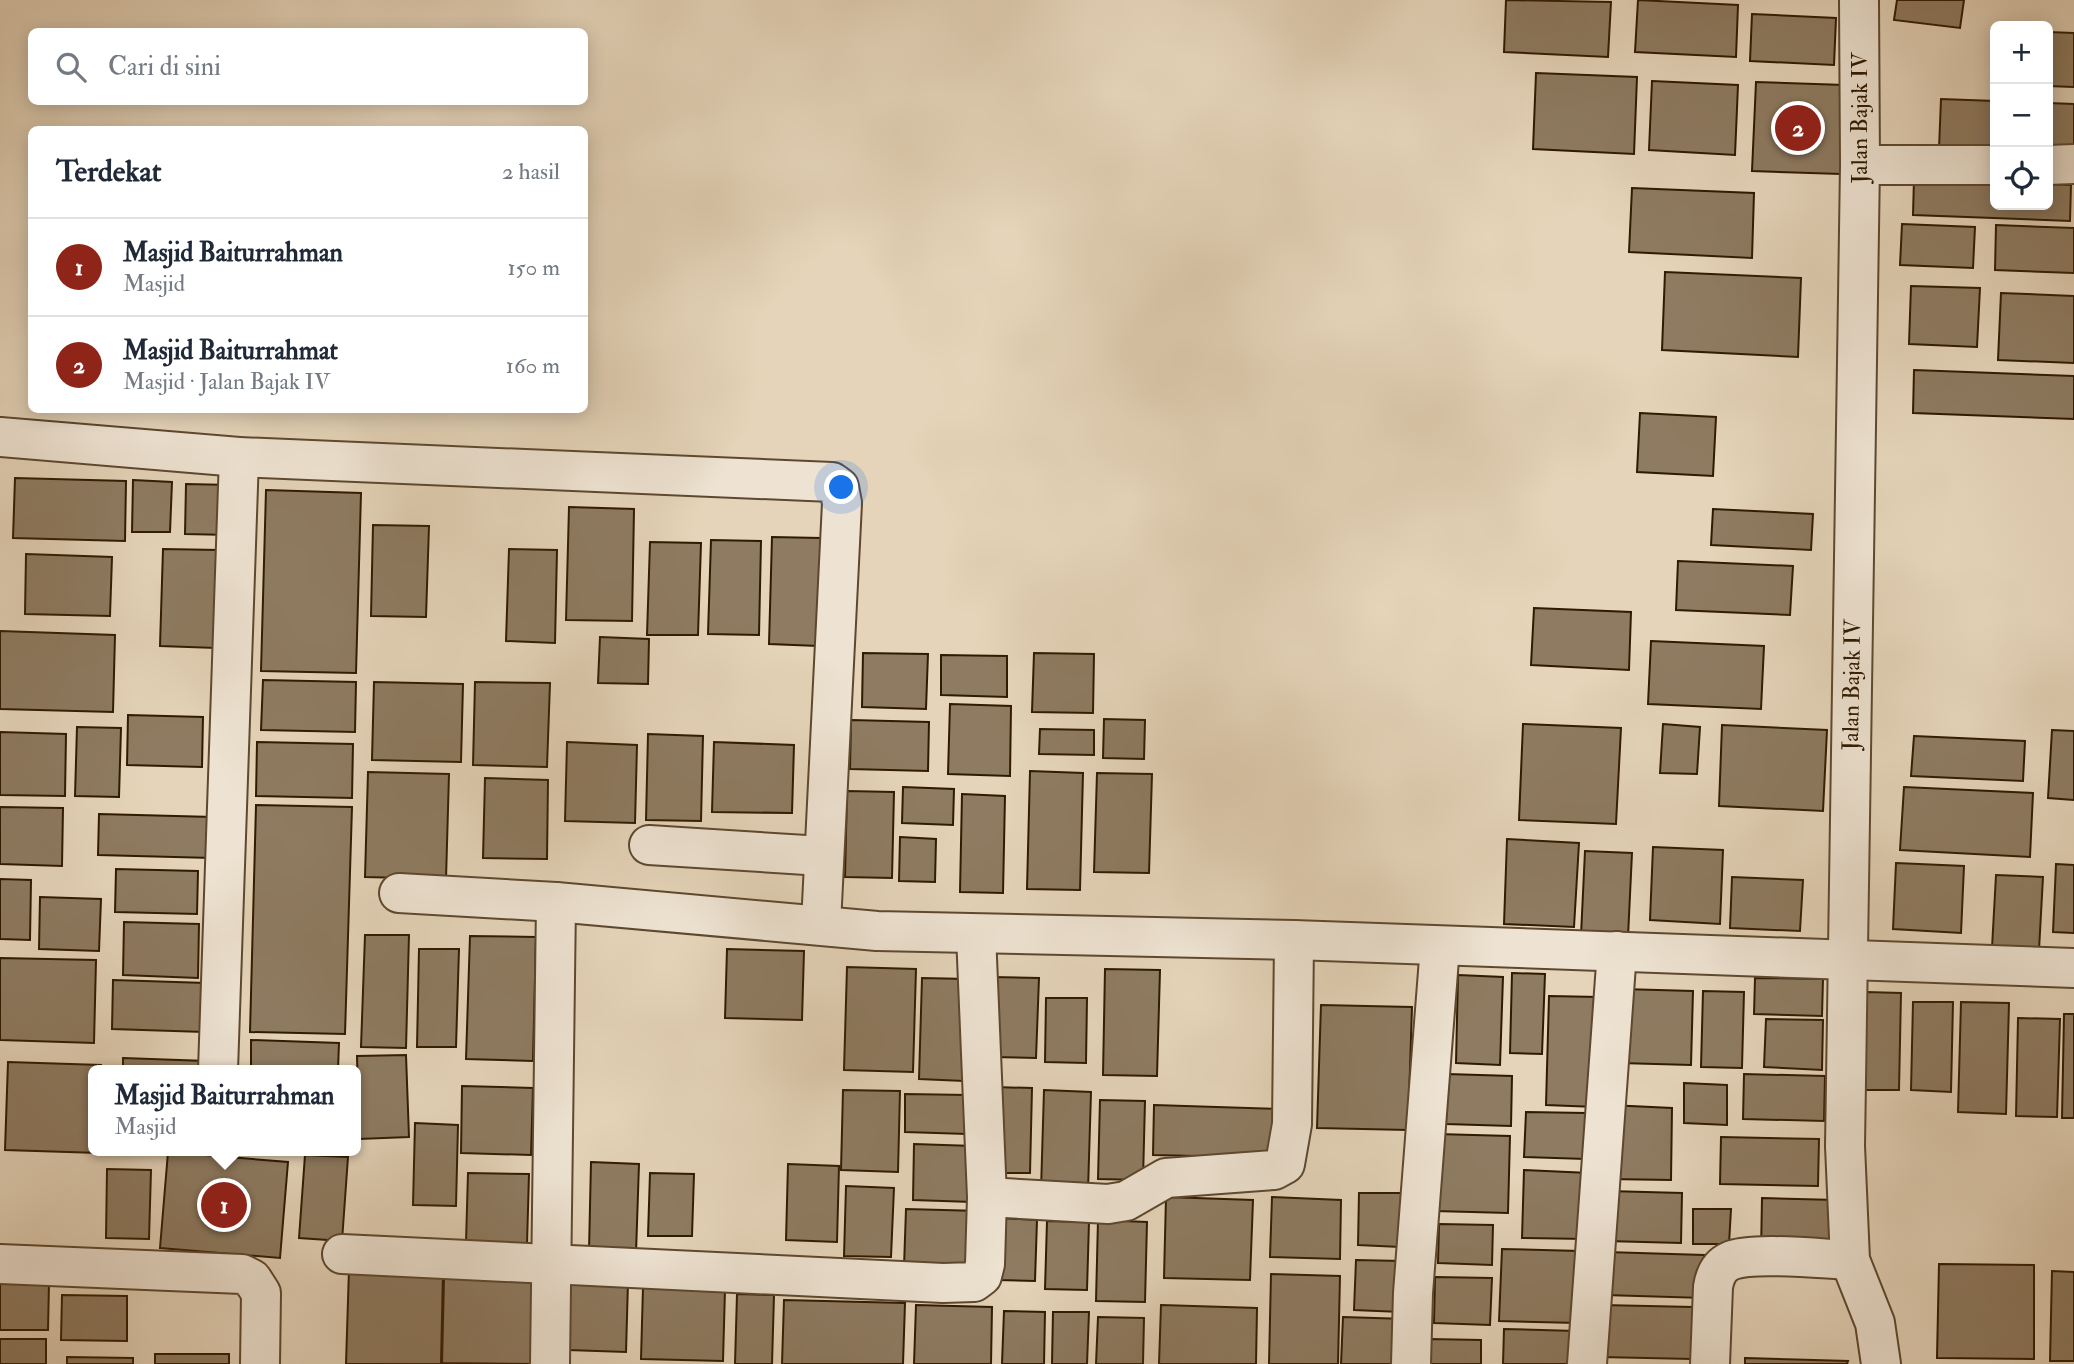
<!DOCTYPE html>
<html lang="id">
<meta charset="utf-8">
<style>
body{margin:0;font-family:"IM FELL Double Pica",serif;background:#f6f6f7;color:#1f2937}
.controls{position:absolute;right:21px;top:21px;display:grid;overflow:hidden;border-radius:10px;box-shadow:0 4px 18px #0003}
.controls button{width:63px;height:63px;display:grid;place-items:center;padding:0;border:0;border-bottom:2px solid #e0e1e3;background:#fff;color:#1f2937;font:35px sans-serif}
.you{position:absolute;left:842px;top:488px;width:24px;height:24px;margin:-18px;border:5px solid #fff;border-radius:50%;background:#1a73e8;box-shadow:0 0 0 10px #1a73e833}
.badge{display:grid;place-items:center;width:46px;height:46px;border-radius:50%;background:#8f2418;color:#fff;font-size:23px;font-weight:700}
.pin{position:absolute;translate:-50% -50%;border:4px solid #fff;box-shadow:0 2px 7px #0006}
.popup{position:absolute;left:88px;top:1065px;width:273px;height:91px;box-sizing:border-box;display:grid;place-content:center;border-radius:10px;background:#fff;filter:drop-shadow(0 2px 5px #0005);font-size:23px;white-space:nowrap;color:#747a83}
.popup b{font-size:26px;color:#1f2937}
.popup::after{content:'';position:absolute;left:50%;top:100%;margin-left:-14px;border:14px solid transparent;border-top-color:#fff}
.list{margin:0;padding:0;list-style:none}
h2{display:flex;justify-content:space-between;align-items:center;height:91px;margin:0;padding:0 28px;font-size:30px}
h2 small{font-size:23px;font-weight:400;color:#747a83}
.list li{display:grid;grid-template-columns:46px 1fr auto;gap:21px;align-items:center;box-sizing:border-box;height:98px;padding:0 28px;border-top:2px solid #e0e1e3}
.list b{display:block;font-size:26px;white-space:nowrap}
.list p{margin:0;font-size:23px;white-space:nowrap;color:#747a83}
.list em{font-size:23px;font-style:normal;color:#747a83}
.icon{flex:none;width:38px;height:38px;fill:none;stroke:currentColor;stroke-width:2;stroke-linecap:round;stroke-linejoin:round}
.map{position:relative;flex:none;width:2074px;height:1364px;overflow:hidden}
.search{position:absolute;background:#fff;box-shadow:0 4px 18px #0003;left:28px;top:28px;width:560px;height:77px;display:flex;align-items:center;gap:18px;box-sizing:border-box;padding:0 24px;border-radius:10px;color:#747a83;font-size:26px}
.panel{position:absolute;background:#fff;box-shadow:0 4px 18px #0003;left:28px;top:126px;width:560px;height:287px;border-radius:10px}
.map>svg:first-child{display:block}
</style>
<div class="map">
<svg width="2074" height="1364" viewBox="0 0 2074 1364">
<rect width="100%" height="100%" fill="#e5d4b9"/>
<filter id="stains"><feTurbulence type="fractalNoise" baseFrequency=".00286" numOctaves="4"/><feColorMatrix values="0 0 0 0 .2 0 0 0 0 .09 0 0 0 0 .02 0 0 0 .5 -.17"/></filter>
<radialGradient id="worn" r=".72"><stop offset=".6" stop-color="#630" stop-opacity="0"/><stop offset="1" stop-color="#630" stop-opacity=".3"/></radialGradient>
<g fill="#8e7b61" stroke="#301a01" stroke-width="2">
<polygon points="1506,0 1611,2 1608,57 1504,52"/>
<polygon points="1638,0 1738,5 1736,57 1635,52"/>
<polygon points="1897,0 1964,0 1960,28 1894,20"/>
<polygon points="1752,14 1836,18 1834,65 1750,61"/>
<polygon points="2048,32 2074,33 2074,87 2048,86"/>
<polygon points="1536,73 1637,77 1634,154 1533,149"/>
<polygon points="1652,81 1738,85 1735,155 1649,150"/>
<polygon points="1756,82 1844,85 1841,174 1752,171"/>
<polygon points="1941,99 1995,101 1995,151 1939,149"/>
<polygon points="2048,103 2074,104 2074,154 2048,153"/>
<polygon points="1914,179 1995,182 1995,205 2048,205 2048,184 2071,185 2070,221 1913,215"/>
<polygon points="1632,188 1754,193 1752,258 1629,252"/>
<polygon points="1902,224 1975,227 1973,268 1900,265"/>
<polygon points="1996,225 2074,228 2074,273 1995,270"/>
<polygon points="1665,272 1801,278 1798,357 1662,350"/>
<polygon points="1911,286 1980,288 1977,347 1909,344"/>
<polygon points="2001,293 2074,296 2074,363 1998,360"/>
<polygon points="1914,370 2074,376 2074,419 1913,413"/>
<polygon points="1640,413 1716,417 1713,476 1637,472"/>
<polygon points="15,478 126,481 125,541 13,538"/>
<polygon points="133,480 172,482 170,532 132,532"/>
<polygon points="186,484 231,485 230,535 185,534"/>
<polygon points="266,490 361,493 356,673 261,671"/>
<polygon points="569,507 634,509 632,621 566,620"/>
<polygon points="1713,509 1813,514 1811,550 1711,545"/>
<polygon points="373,525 429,526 426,617 371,616"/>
<polygon points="772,537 821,538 818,646 769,644"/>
<polygon points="711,540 761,541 759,635 708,634"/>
<polygon points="650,542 701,543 698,635 647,635"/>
<polygon points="163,549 219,550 216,648 160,646"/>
<polygon points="509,549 557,550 555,643 506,641"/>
<polygon points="26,554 112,557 110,616 25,614"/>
<polygon points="1678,561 1793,566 1790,615 1676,610"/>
<polygon points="1534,608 1631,612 1629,670 1531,665"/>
<polygon points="0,631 115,635 113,712 0,709"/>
<polygon points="600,637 649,639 648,684 598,683"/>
<polygon points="1651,641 1764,646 1761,709 1648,704"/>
<polygon points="863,653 928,654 926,709 862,707"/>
<polygon points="1034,653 1094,654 1093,713 1032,712"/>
<polygon points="941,655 1007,656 1007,697 941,695"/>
<polygon points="263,680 356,682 355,732 261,730"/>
<polygon points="374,682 463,684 461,762 372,760"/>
<polygon points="475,682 550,683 547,767 473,765"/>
<polygon points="950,704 1011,706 1010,776 948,774"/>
<polygon points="128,715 203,717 202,767 127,765"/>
<polygon points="1104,719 1145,720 1144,759 1103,758"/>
<polygon points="851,720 929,722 928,771 850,769"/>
<polygon points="1523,724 1621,728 1616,824 1519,820"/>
<polygon points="1663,724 1700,727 1697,774 1660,773"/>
<polygon points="1722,725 1827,730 1823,811 1719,806"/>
<polygon points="77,727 121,728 119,797 75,796"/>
<polygon points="1040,729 1094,730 1094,755 1039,754"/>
<polygon points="2052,730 2074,731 2074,800 2048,798"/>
<polygon points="0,732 66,734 65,796 0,795"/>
<polygon points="648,734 703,736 701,821 646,820"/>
<polygon points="1914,736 2025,741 2023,781 1911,776"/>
<polygon points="257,742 353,744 352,798 256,796"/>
<polygon points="567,742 637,745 635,823 565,821"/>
<polygon points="714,742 794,745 792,813 712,812"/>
<polygon points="1030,771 1083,773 1080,890 1027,889"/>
<polygon points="368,772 449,774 446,879 365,877"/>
<polygon points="1097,773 1152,774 1149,873 1094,872"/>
<polygon points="485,778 548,780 547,859 483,858"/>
<polygon points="903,787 954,789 953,825 902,823"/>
<polygon points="1904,787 2033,793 2030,857 1900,850"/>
<polygon points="847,791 894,792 892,878 845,877"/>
<polygon points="962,794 1005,796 1003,893 960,892"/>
<polygon points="256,805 352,807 345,1034 250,1032"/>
<polygon points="0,807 63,808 62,866 0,864"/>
<polygon points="99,814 213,817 212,858 98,855"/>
<polygon points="900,837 936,839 935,882 899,881"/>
<polygon points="1507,839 1579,843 1574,927 1504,924"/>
<polygon points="1653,847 1723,850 1720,924 1650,920"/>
<polygon points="1585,851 1632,853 1628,937 1581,935"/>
<polygon points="1896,863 1964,866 1961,933 1893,929"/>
<polygon points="2056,864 2074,865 2074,933 2053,932"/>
<polygon points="116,869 198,871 197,914 115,912"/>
<polygon points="1996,875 2043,877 2039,950 1992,948"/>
<polygon points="1732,877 1803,880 1800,931 1730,928"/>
<polygon points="0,879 31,880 30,940 0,939"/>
<polygon points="40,897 101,899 99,951 39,949"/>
<polygon points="124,922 199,924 198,978 123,975"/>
<polygon points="365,935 409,935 406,1048 361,1047"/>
<polygon points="470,936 536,937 533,1061 466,1059"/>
<polygon points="419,949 459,949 456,1047 417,1047"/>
<polygon points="727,949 804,951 802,1020 725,1018"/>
<polygon points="0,958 96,960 94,1043 0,1040"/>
<polygon points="847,967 916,969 913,1072 844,1070"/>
<polygon points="1105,969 1160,970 1157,1076 1103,1075"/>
<polygon points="1512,973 1545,974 1542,1054 1510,1053"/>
<polygon points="1458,975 1503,977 1500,1065 1456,1063"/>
<polygon points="991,977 1039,978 1036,1058 989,1057"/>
<polygon points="922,978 967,979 964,1081 919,1079"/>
<polygon points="1755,978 1823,979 1822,1016 1754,1014"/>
<polygon points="113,980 206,983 204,1032 112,1029"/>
<polygon points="1622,989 1693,991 1691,1065 1620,1063"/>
<polygon points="1703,991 1744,992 1742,1068 1701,1067"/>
<polygon points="1866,992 1901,993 1899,1090 1863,1090"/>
<polygon points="1549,996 1599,997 1596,1107 1546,1105"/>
<polygon points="1046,998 1087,998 1086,1063 1045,1062"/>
<polygon points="1913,1002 1953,1002 1951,1092 1911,1090"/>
<polygon points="1961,1002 2009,1003 2006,1114 1958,1112"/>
<polygon points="1321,1005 1412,1007 1408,1130 1317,1128"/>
<polygon points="2064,1014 2074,1014 2074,1118 2062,1118"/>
<polygon points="2018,1018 2060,1019 2057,1117 2016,1116"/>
<polygon points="1766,1019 1823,1020 1822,1070 1764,1067"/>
<polygon points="251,1040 339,1043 338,1070 251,1070"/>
<polygon points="406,1055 409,1137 359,1139 357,1056"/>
<polygon points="123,1058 206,1061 206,1070 123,1070"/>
<polygon points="8,1062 101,1065 101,1070 93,1070 93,1151 99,1153 5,1150"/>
<polygon points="1447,1074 1512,1076 1511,1126 1446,1124"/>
<polygon points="1744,1074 1825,1076 1824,1121 1743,1119"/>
<polygon points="1684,1083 1727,1085 1727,1125 1684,1123"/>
<polygon points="462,1086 533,1088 531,1155 461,1153"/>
<polygon points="994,1087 1032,1088 1030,1173 992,1173"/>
<polygon points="843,1090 900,1091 898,1172 841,1170"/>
<polygon points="1044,1090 1091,1092 1088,1191 1041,1190"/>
<polygon points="905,1094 968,1095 967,1134 905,1132"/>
<polygon points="1100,1100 1145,1101 1143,1180 1098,1179"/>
<polygon points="1154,1105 1283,1109 1281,1158 1153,1155"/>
<polygon points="1609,1105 1672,1108 1671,1180 1607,1179"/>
<polygon points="1526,1112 1586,1113 1585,1159 1524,1157"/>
<polygon points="415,1123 458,1125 456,1206 413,1205"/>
<polygon points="1437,1134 1510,1136 1508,1213 1435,1211"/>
<polygon points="1721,1137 1819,1139 1818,1186 1720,1184"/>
<polygon points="914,1144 973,1146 972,1202 913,1200"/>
<polygon points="168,1152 288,1162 280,1258 160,1248"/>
<polygon points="305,1155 348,1157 342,1241 299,1238"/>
<polygon points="591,1162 639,1164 636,1253 589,1251"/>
<polygon points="788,1164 839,1166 837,1242 786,1240"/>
<polygon points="107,1169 151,1170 149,1239 106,1238"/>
<polygon points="1524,1170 1589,1173 1587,1239 1522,1238"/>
<polygon points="468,1173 529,1174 527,1244 466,1242"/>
<polygon points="650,1173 694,1174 692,1236 648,1236"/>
<polygon points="846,1186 894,1188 891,1257 844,1256"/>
<polygon points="1608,1191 1682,1193 1681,1243 1606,1241"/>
<polygon points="1359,1193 1401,1193 1400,1247 1358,1245"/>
<polygon points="1166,1197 1253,1200 1250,1280 1164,1278"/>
<polygon points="1272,1197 1341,1200 1340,1259 1270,1257"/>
<polygon points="1762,1198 1836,1200 1834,1254 1761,1253"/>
<polygon points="906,1209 980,1211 979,1269 904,1267"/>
<polygon points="1693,1209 1731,1209 1729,1244 1693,1244"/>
<polygon points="1000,1218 1037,1220 1035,1281 998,1280"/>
<polygon points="1098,1220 1147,1222 1145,1302 1096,1301"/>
<polygon points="1047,1221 1089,1222 1087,1290 1045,1289"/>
<polygon points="1439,1224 1493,1225 1492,1265 1438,1263"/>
<polygon points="1502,1249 1580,1251 1578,1323 1499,1321"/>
<polygon points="1606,1252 1704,1255 1704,1298 1605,1295"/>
<polygon points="1356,1260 1402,1261 1401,1312 1354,1310"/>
<polygon points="1939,1264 2034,1265 2034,1359 1937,1358"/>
<polygon points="349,1269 443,1271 441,1364 346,1364"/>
<polygon points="2052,1271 2074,1272 2074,1361 2050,1361"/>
<polygon points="1271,1274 1340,1276 1338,1364 1269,1364"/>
<polygon points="1435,1277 1492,1278 1490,1325 1434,1323"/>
<polygon points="444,1278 534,1280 532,1364 442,1363"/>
<polygon points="570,1280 628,1282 626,1352 568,1350"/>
<polygon points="0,1282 49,1283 48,1330 0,1330"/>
<polygon points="643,1287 725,1289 723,1361 641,1359"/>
<polygon points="737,1294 774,1295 772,1364 735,1364"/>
<polygon points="62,1295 127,1296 127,1341 61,1340"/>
<polygon points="784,1300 905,1303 903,1364 782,1364"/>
<polygon points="916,1305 992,1307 991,1364 914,1364"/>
<polygon points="1161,1305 1257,1308 1256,1364 1159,1364"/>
<polygon points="1602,1305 1693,1307 1692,1359 1600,1357"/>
<polygon points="1004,1311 1045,1312 1044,1364 1002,1364"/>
<polygon points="1053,1312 1089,1312 1087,1364 1052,1364"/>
<polygon points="1098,1317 1144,1318 1143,1364 1096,1364"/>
<polygon points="1343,1317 1406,1319 1405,1364 1341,1364"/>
<polygon points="1504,1329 1576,1331 1575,1364 1503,1364"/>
<rect x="0" y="1339" width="46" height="25"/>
<polygon points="1429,1339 1481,1340 1481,1364 1428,1364"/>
<rect x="155" y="1354" width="74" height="10"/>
<polygon points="67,1357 133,1358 133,1364 67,1364"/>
<polygon points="1745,1358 1848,1361 1847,1364 1745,1364"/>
</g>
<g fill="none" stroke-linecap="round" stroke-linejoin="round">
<defs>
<g id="minor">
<polyline points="1859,0 1860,165 1845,1146 1850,1260 1875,1323 1881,1364"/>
<polyline points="1860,165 1995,165"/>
<polyline points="2048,165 2074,164"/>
<polyline points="0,437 239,457 832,482 839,487 842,503 821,924"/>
<polyline points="649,845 822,856"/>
<polyline points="399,893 556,902 877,931 1294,940 2074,968"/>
<polyline points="218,1070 239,457"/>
<polyline points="987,1197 1108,1204 1126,1201 1166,1178 1274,1170 1285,1164 1292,1124 1294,940"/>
<polyline points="342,1254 943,1283 974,1282 982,1276 985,1264 987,1197 976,934"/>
<polyline points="0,1264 242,1274 252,1279 261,1293 260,1364"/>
<polyline points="550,1364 556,902"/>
<polyline points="1411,1364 1413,1293 1440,946"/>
<polyline points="1587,1364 1617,951"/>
<path d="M1710,1364L1713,1287C1715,1275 1719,1266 1730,1261C1752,1251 1823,1259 1850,1260"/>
</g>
</defs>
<use href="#minor" stroke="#5d482f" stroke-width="42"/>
<use href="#minor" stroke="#eee3d2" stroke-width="38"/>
</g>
<g text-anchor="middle" stroke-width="5" stroke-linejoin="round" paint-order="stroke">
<g font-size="23" fill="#301a01" stroke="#eee3d2">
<text transform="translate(1859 118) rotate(-90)" y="8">Jalan Bajak IV</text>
<text transform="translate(1851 685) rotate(-89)" y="8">Jalan Bajak IV</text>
</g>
</g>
<rect width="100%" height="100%" filter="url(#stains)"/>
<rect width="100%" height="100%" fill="url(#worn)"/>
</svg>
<div class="controls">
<button>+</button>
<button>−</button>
<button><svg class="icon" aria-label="locate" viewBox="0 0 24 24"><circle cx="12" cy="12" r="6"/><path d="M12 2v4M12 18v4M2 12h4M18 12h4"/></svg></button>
</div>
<div class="you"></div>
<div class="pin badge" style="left:224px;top:1205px">1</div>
<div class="popup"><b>Masjid Baiturrahman</b>Masjid</div>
<div class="pin badge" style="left:1798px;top:128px">2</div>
<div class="search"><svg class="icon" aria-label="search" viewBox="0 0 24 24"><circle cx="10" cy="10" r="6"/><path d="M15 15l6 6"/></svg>Cari di sini</div>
<section class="panel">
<h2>Terdekat<small>2 hasil</small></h2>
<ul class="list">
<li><span class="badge">1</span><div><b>Masjid Baiturrahman</b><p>Masjid</p></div><em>150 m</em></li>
<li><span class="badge">2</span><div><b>Masjid Baiturrahmat</b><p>Masjid · Jalan Bajak IV</p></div><em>160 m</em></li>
</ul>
</section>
</div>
